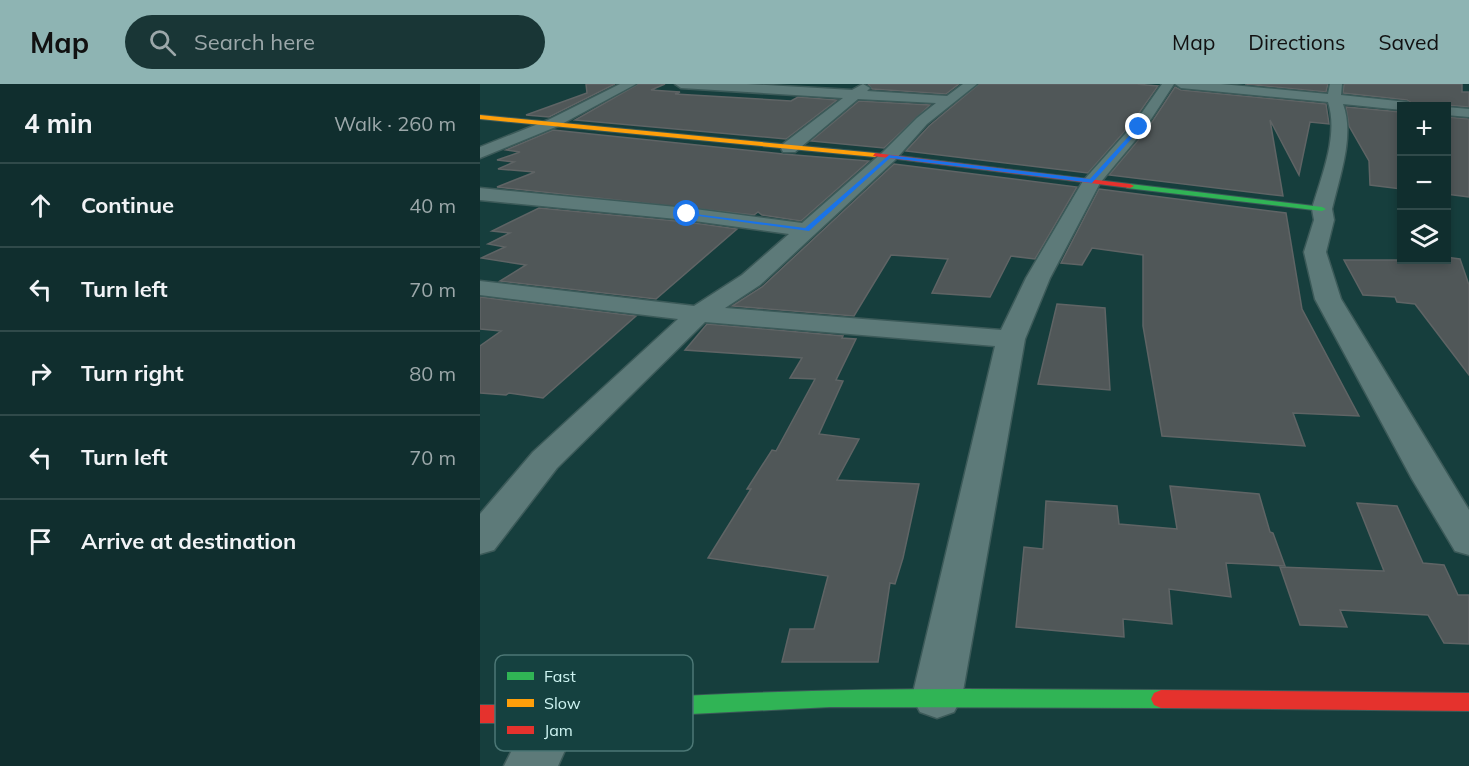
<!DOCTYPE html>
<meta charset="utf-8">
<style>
body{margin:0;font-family:Mulish,sans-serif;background:#193636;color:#f1f3f6}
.controls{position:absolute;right:18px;top:18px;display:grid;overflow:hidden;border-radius:0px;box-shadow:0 3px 9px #0003}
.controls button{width:54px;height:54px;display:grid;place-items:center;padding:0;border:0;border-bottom:2px solid #304a4a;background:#102e2e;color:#f1f3f6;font:30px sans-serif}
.stop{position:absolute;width:18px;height:18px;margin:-14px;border:4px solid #1a73e8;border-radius:50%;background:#fff}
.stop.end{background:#1a73e8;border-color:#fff;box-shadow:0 2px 6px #0008}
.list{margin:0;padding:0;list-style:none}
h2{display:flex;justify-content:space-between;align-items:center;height:78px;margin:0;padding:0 24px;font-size:26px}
h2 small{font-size:20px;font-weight:400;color:#9ca8aa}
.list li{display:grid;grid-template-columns:39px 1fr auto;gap:18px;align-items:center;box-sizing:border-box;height:84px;padding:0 24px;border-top:2px solid #304a4a}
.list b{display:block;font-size:22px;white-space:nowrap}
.list em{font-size:20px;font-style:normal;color:#9ca8aa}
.icon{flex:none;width:33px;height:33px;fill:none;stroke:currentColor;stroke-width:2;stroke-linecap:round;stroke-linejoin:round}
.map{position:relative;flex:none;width:989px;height:682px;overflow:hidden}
header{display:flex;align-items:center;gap:36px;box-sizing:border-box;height:84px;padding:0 30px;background:#8eb4b3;color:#111}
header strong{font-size:28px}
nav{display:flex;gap:33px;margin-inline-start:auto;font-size:21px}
.search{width:420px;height:54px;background:#193636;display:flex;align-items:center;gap:15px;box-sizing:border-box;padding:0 21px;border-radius:33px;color:#9ca8aa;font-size:22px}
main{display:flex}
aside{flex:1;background:#102e2e}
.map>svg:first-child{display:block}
</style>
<header>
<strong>Map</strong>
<div class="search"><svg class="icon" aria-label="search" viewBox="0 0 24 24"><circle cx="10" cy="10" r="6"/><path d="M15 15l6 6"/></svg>Search here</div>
<nav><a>Map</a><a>Directions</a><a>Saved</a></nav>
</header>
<main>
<aside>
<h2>4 min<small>Walk · 260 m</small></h2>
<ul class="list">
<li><svg class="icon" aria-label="ahead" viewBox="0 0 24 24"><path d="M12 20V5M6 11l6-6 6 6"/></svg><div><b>Continue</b></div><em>40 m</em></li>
<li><svg class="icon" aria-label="left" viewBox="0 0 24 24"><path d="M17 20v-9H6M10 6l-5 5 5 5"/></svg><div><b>Turn left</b></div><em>70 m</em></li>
<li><svg class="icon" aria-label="right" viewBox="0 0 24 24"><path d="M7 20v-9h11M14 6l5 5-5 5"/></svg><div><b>Turn right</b></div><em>80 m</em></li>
<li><svg class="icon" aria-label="left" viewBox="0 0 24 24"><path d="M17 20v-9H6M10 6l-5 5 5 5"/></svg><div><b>Turn left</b></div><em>70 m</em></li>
<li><svg class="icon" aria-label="arrive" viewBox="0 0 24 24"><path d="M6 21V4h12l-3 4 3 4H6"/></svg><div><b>Arrive at destination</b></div></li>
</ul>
</aside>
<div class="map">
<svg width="989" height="682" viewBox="0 0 989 682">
<rect width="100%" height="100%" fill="#163e3d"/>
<g fill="#505758" stroke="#5f6465" stroke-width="1.5">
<polygon points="106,0 135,0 69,33 46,31 107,9"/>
<polygon points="158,0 185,0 171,6 200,8 195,10 311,17 318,13 357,16 306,55 95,36"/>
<polygon points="388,0 479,0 466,10 392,5"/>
<polygon points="499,0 656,0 678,2 652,39 608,89 426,67 449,42"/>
<polygon points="765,0 848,0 846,8"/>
<polygon points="864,0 982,0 982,8 989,8 989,23 966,21 936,22 927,16 863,9"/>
<polygon points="695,3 701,6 846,20 849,40 830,38 819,91 790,36 803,112 629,91 666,47"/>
<polygon points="379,17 450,21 404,64 331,57"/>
<polygon points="866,23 921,28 921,105 890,101 889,77 869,42"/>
<polygon points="966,33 989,35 989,113 966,110"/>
<polygon points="73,46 303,70 389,77 321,137 282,131 278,128 274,131 17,103 55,88 18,85 34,78 17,76 40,68 26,66"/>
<polygon points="414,80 597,103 555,175 531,172 510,213 452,209 468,175 411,171 374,232 252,222 282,203"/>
<polygon points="619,105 806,129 822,225 879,332 813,329 825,362 682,352 663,242 663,171 612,164 602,181 581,179"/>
<polygon points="59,124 207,138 257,145 176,215 20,197 46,181 1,174 25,163 8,160 30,149 12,147"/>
<polygon points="918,167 921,168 921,176 966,176 966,173 980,175 989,201 989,291 935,220 917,218 915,213 883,211 864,176 920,176"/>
<polygon points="0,213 156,232 63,314 29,309 26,311 0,309 0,262 21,247 0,245"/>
<polygon points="577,220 625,224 630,306 558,300"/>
<polygon points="227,240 363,252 362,254 376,255 356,296 363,297 339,350 379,355 357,396 439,400 423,474 415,500 410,499 398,578 302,578 310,545 334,545 348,492 228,474 271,405 267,405 292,366 296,367 335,295 310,294 322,274 205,266"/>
<polygon points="690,402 779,410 790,448 793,449 805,482 746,479 751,513 689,505 692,540 643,535 644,553 536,543 544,463 563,465 566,417 637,422 639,440 697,445"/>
<polygon points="877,419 917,422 943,479 964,481 978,511 989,511 989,560 964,559 948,531 860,526 867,543 820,541 800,483 904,487"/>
</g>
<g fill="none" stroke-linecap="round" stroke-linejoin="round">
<defs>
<g id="street">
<polygon points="140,0 156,0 78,42 0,74 0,63 68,36"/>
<polygon points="195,0 267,0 372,6 383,0 390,4 387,7 467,12 483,0 497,0 447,40 415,76 280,201 245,224 521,246 546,194 603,97 654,40 682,0 694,0 664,46 620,99 570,194 545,255 482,613 474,628 457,634 440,628 432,613 515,262 225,238 77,384 14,466 0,470 0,430 53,368 198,235 0,211 0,197 214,222 262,191 309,150 207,136 0,116 0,104 207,124 322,139 403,68 437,34 456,19 378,15 315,68 303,68 301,64 303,60 363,14 201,4"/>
<path d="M695,0H741L848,10L850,0H862L861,11L927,18L934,22H922V26L863,20C875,52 859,94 852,125L854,136L846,168L861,215L989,426V471L975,467L932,395L835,215L824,168L834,136L832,125C841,93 859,52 848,18L701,4Z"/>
<polygon points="966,23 989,25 989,33 966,31"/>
<polygon points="76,608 94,614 101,630 78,682 24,682 58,614"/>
</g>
<g id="fast">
<polygon points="650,100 842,123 846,125 842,127 647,104 646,102"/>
<path d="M483,605L681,606L688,609L691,615L688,621L681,624L350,623L152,633L145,630L142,624L145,618L152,615C262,608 372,605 483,605Z"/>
</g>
<polygon id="slow" points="0,31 395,69 398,71 395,73 0,35"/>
<g id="jam">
<polygon points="395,69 650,100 654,102 650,104 393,72"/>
<polygon points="681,606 989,609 989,627 681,624 674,621 671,615 674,609"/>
<polygon points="152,615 159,618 162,624 159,630 152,633 76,639 0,639 0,621 76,621"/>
</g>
</defs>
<use href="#street" stroke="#3c5a59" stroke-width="3"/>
<use href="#fast" stroke="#3c5a59" stroke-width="2"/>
<use href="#slow" stroke="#3c5a59" stroke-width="2"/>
<use href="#jam" stroke="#3c5a59" stroke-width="2"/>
<use href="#street" fill="#5d7a79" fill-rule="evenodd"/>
<use href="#fast" fill="#30b455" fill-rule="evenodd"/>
<use href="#slow" fill="#ff9f0a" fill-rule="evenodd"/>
<use href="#jam" fill="#e5322d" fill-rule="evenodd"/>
</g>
<polygon fill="#1a73e8" points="658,42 662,43 612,99 410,74 329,147 204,130 207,129 325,144 409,71 610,95"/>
<rect x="15" y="571" width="198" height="96" rx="9" fill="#154140" stroke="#4c7775" stroke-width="1.5"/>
<rect x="27" y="588" width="27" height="8" fill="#30b455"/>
<rect x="27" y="615" width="27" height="8" fill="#ff9f0a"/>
<rect x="27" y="642" width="27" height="8" fill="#e5322d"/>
<g font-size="16" fill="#cef4f2">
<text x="64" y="598">Fast</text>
<text x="64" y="625">Slow</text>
<text x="64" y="652">Jam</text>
</g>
</svg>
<div class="controls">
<button>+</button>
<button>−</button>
<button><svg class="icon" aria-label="layers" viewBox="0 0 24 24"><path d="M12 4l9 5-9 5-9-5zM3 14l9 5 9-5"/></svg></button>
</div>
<div class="stop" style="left:207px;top:130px"></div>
<div class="stop end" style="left:659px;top:43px"></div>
</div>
</main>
